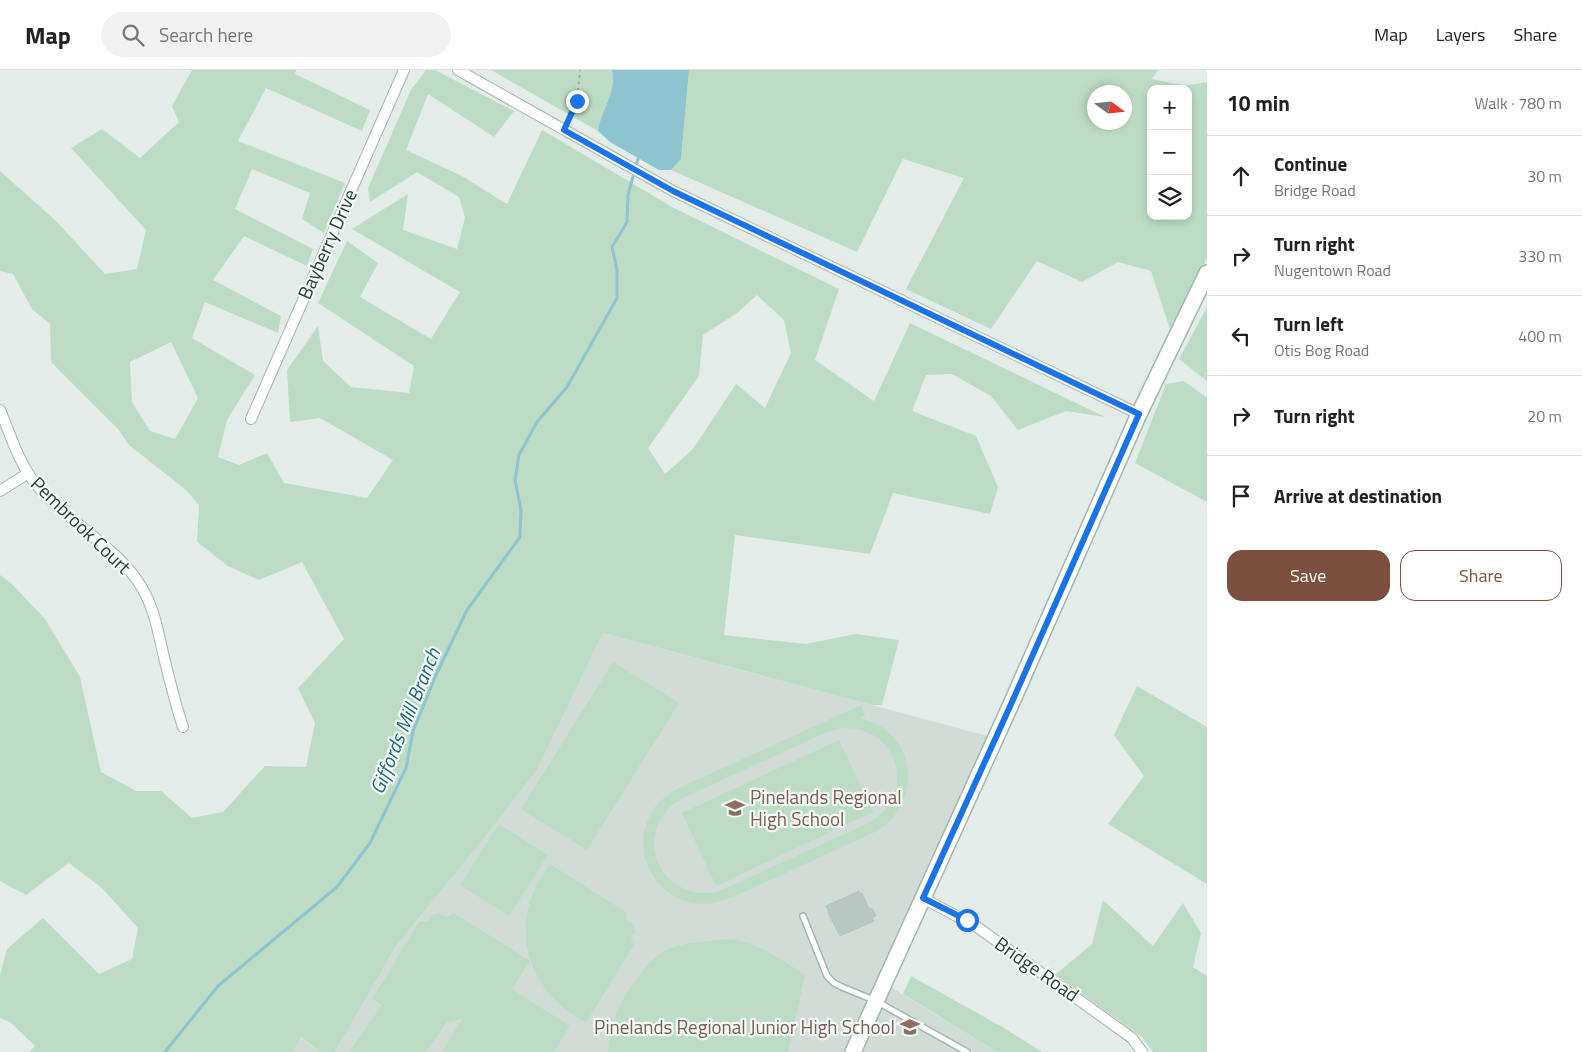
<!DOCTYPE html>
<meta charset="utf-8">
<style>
body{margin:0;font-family:"Titillium Web",sans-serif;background:#f2f2f2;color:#222}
.controls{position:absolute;right:15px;top:15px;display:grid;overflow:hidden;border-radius:10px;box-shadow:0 2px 8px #0003}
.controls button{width:45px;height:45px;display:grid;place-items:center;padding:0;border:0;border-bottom:1px solid #e0e0e0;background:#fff;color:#222;font:25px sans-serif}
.compass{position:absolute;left:1087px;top:15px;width:45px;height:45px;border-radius:50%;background:#fff;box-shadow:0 2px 8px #0003;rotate:105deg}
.stop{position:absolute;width:15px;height:15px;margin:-11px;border:4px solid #1a73e8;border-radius:50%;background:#fff}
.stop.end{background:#1a73e8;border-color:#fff;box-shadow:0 1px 5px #0008}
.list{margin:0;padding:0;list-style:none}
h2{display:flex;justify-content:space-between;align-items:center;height:65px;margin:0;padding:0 20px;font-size:21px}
h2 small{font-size:16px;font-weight:400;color:#767676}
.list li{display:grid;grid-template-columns:32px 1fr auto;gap:15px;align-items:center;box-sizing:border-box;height:80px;padding:0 20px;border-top:1px solid #e0e0e0}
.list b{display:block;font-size:19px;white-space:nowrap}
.list p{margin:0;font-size:16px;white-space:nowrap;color:#767676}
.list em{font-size:16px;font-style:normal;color:#767676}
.actions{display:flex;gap:10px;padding:15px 20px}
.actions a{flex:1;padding:11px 0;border:1px solid #7d4f3e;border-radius:15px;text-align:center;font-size:18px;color:#7d4f3e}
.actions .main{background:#7d4f3e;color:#fff}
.icon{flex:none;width:28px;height:28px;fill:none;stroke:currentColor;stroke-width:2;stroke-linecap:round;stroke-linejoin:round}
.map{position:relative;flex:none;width:1207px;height:982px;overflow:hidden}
header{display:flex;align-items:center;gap:30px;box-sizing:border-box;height:70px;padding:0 25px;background:#fff;border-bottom:1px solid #e0e0e0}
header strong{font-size:24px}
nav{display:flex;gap:28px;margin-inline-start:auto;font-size:18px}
.search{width:350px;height:45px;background:#f2f2f2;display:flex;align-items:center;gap:12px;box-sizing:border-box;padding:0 18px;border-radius:28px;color:#767676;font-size:19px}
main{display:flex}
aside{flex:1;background:#fff}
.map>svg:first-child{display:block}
</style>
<header>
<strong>Map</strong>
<div class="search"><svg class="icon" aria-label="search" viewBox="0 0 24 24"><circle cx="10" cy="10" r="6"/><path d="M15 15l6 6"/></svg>Search here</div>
<nav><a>Map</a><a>Layers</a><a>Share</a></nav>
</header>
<main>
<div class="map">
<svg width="1207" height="982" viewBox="0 0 1207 982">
<rect width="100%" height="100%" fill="#e3ece8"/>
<g fill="#d1dcd7">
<polygon points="603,563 995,668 884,913 997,982 335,982 396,876 477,777 537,700"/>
<polygon points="300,967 320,982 293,982"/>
</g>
<g fill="#bddcc6" fill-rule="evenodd">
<path d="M192,0H296L295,4L370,40L362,61L266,18L238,71L345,113L324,163L302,149L310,123L252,99L235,139L313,179L307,196L244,166L213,210L281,246L278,263L205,232L192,268L255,305L227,350L218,387L239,395L267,383L284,413L367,428L393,390L320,348L290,352L287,300L318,256L323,291L351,317L409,323L414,296L318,233L347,171L378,193L360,227L431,269L460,222L352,159L408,124L403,160L457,179L465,148L459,127L417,102L370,132L368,118L411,20L426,0H435L514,41L494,67L428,24L406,80L462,106L507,134L542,60L674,138L839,219L815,290L874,331L910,253L1105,347L1066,341L1018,360L991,326L952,304L926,305L912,341L976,366L998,417L990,444L893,423L870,484L735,465L724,565L806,574L856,564L899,570L882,635H872L603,563L537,700L477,777L396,876L335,982H320L301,967L293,982H30L35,976L10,952L0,948V905L7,879L43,848L99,904L132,889L138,858L102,818L69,793L26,825L0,811V505L11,513L45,549L80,607L101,702L136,721H161L192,748L223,742L265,696L306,697L315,653L298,618L344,569L302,492L259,510L228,496L197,472L199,435L186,420L129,375L118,359L51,292L50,254L32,239L13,204L0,201V101L55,150L105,204L137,199L146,160L71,78L102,59L140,88L179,52L172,36ZM757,225L784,250L791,283L765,338L736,314L693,379L665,404L648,378L699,306L703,265L737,243ZM171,272L198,328L175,369L150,361L132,332L130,292Z"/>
<path d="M491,0H612C617,22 601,40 598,61Z"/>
<path d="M689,0H1158L1152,9L1185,16L1207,12V188L1172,265L1151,201L1118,192L1082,212L1037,191L991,259L906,219L964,108L903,89L857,182L671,100L681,89ZM1151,19H1188V146H1151ZM1094,22H1124V52H1094Z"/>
<polygon points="1207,237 1207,311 1179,289"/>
<polygon points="1184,311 1207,328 1207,432 1135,393 1166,314"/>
<polygon points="613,592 679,633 587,780 521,739"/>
<polygon points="1137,616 1207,657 1207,814 1108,754 1144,706 1114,665"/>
<path d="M861,635L865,645L860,648C869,651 877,653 884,659C921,686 914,741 875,762L733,827C724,830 714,834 704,834C656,834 627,780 653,740C659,730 669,725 679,718ZM842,658C898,656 918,721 871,752L717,822C657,833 629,758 683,728L827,662Z"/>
<polygon points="839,670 873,742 716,816 682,743"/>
<polygon points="499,754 548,785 509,846 460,815"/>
<path d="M550,794L626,842V850L633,854L635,862L631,868L634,875L586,953C576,947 566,941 558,933C527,903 517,860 534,821C538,811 545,803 550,794Z"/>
<polygon points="1103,830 1153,876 1183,833 1201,863 1193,897 1207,906 1207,982 1153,982 1142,967 1055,905 1092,874"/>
<polygon points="439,843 446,847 454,843 530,891 512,919 570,956 554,982 442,982 462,949 447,952 426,982 349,982 382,935 372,929 420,851 428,851 432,845"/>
<path d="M724,869C754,869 781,889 805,905L788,982H608C610,972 610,961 613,952C618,932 649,887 667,879C685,872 705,872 724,869Z"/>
<polygon points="911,906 1004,958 1042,982 997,982 903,924"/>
</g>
<path fill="#8dc4cf" d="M612,0H689L681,89L671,100H659L610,72L598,61C601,40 617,22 612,0Z"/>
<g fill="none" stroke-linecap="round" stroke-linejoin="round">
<polyline stroke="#8dc4cf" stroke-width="3" points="165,982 218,916 337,817 370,773 406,698 413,661 436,605 467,540 520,467 521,440 515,410 519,385 537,352 567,317 617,228 617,200 612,177 627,152 628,125 639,85"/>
</g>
<polygon fill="#b8c7c1" stroke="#b5c5bf" points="859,821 860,824 862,823 869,839 872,838 876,846 872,848 874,851 840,866 828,843 829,843 826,836"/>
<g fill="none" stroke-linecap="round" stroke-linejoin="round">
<defs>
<polyline id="lane" points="803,846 827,906 834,913 842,917 876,931 967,982"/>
<g id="street">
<polyline points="458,0 673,121 1139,344"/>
<path d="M0,340C11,366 20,397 39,418C70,454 119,478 142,518C154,538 158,561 163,583C169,608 175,633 183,657"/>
<polyline points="251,349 404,0"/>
<polyline points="0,421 27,404"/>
<polyline points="923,828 977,857 1132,968 1142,982"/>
</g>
<polyline id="secondary" points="853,982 1012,632 1139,344 1207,203"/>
</defs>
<use href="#lane" stroke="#a6b4af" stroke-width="8"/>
<use href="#street" stroke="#a6b4af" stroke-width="12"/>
<use href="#secondary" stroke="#a2b7b0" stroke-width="18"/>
<polyline stroke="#85aea2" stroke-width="2" stroke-dasharray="2.5 4" stroke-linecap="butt" points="568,51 577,31 580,0"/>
<use href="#lane" stroke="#fff" stroke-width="5"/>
<use href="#street" stroke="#fff" stroke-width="10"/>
<use href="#secondary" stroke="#fff" stroke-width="15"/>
</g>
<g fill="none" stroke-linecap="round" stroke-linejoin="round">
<polyline stroke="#1a73e8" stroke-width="6" points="577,31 564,60 673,121 1139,344 1012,632 923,828 967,850"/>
</g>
<defs>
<symbol id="school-bare" viewBox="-9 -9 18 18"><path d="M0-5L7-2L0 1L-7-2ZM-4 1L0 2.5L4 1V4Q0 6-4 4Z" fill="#8d6e63" stroke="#f3f9f6" stroke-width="2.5" paint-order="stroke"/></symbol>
</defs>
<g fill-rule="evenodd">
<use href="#school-bare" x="721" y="724" width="28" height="28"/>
<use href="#school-bare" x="896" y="943" width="28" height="28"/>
</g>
<g text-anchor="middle" stroke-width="4.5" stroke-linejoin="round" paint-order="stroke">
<g font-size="19" fill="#233d36" stroke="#f3f9f6">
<text transform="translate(327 174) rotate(-66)" y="7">Bayberry Drive</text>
<text transform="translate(81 455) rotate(44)" y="7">Pembrook Court</text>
<text transform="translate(1037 899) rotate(35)" y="7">Bridge Road</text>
</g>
<g font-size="19" fill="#785e54" stroke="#f3f9f6" text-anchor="start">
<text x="750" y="734">Pinelands Regional<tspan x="750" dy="22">High School</tspan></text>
<text x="895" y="964" text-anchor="end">Pinelands Regional Junior High School</text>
</g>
<g font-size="20" font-style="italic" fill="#206776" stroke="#f3f9f6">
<text transform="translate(405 651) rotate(-68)" y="7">Giffords Mill Branch</text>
</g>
</g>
</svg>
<div class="controls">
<button>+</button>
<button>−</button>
<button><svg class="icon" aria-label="layers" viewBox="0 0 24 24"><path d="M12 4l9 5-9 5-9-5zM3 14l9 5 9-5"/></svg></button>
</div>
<svg class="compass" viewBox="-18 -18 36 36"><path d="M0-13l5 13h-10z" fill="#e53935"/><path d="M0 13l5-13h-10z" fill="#767676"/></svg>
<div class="stop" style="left:967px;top:850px"></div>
<div class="stop end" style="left:577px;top:31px"></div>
</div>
<aside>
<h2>10 min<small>Walk · 780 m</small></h2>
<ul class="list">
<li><svg class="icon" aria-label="ahead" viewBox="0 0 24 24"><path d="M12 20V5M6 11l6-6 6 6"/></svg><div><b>Continue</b><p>Bridge Road</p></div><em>30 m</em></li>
<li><svg class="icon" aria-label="right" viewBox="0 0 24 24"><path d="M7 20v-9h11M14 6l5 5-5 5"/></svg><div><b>Turn right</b><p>Nugentown Road</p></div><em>330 m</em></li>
<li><svg class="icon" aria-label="left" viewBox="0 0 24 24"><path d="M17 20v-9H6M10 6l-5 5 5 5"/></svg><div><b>Turn left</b><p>Otis Bog Road</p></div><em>400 m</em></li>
<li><svg class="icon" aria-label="right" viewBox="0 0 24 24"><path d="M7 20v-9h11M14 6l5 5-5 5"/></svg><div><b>Turn right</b></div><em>20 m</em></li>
<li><svg class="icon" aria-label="arrive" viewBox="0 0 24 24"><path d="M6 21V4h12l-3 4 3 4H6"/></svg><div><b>Arrive at destination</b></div></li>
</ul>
<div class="actions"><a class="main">Save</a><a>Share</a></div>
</aside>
</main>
